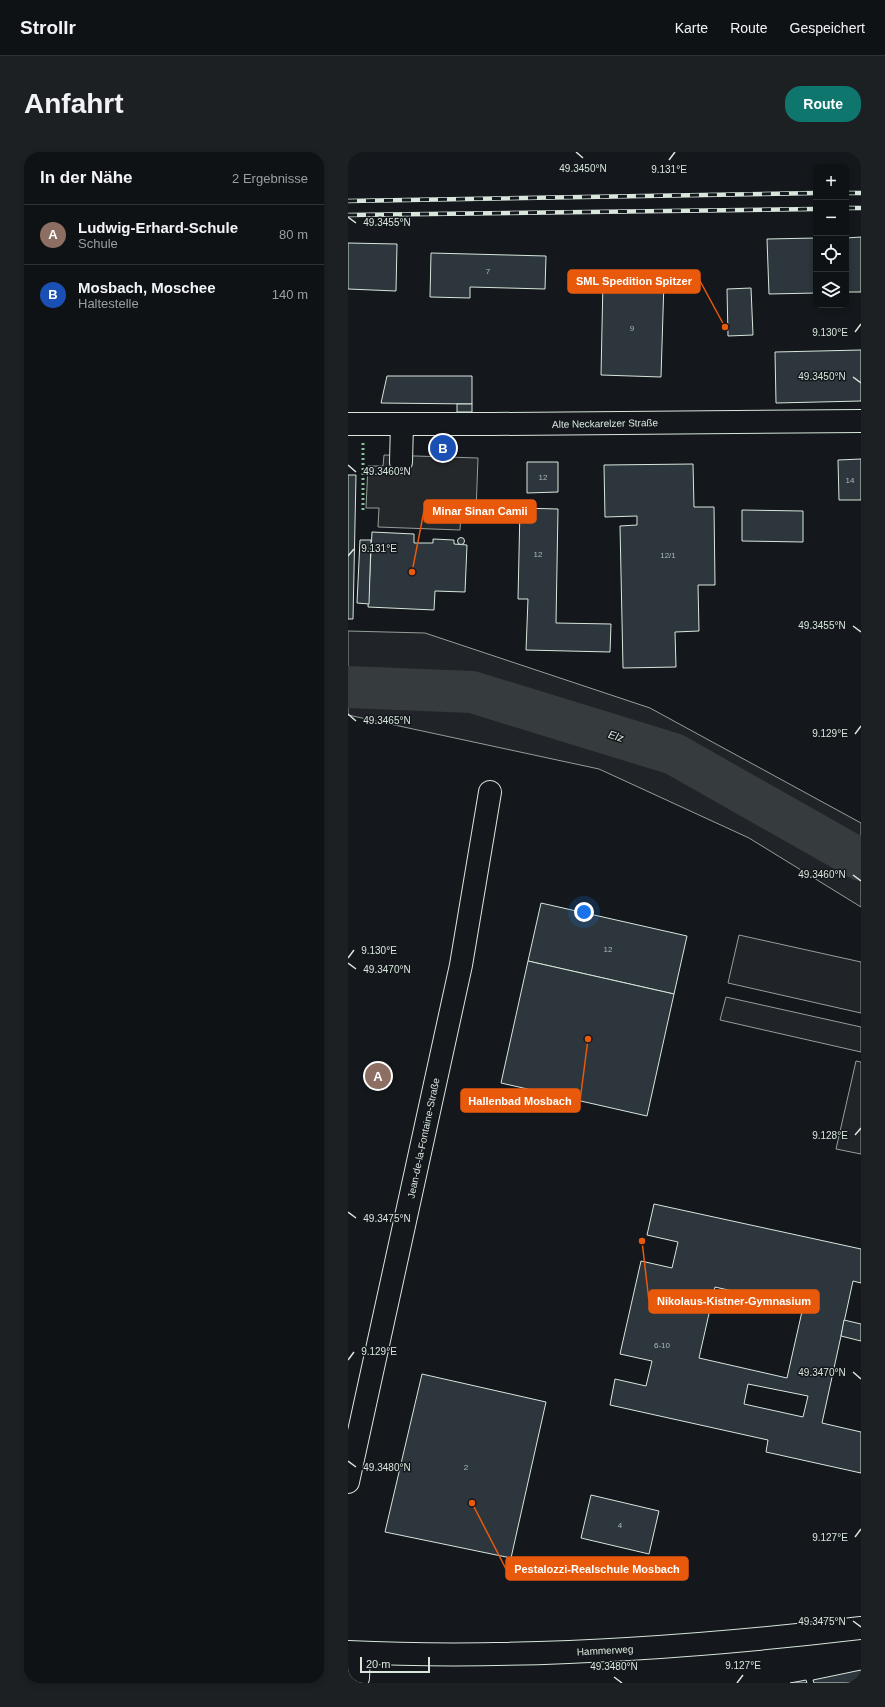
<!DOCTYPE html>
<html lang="de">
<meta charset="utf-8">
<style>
body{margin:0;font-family:Arial,sans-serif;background:#1d2022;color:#f1f3f6}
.controls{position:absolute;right:12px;top:12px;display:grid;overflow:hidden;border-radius:8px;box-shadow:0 2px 6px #0003}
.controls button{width:36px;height:36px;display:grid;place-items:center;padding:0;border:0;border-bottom:1px solid #2f3234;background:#0f1215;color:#f1f3f6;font:20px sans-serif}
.scale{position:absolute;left:12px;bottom:10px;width:70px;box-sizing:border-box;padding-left:4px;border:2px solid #d8e6dc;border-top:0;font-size:11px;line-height:14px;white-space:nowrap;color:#d8e6dc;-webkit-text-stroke:3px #14181c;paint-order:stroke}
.you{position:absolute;left:236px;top:760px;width:14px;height:14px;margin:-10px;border:3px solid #fff;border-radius:50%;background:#1a73e8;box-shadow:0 0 0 6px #1a73e833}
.badge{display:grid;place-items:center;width:26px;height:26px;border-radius:50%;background:#0f766e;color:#fff;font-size:13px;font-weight:700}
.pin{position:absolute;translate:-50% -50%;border:2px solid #fff;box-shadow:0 1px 4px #0006}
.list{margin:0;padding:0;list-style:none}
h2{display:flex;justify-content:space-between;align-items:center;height:52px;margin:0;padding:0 16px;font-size:17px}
h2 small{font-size:13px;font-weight:400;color:#9b9ea0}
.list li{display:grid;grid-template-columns:26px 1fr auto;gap:12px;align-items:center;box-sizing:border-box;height:60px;padding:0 16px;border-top:1px solid #2f3234}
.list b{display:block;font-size:15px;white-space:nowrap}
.list p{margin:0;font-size:13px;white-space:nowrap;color:#9b9ea0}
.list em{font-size:13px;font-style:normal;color:#9b9ea0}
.icon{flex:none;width:22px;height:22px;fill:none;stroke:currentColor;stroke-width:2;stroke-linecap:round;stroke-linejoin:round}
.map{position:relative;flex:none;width:513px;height:1531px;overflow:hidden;border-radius:16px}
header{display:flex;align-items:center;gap:24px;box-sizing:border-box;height:56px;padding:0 20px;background:#0f1215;border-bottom:1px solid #2f3234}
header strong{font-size:19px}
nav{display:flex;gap:22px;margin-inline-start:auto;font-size:14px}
.intro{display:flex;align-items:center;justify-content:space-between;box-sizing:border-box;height:96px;padding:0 24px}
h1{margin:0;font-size:28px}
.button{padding:10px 18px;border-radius:16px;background:#0f766e;color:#fff;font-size:14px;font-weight:700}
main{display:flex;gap:24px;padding:0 24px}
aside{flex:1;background:#0f1215;border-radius:16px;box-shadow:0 2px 6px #0003}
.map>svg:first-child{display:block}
</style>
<header>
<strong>Strollr</strong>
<nav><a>Karte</a><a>Route</a><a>Gespeichert</a></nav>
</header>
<div class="intro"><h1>Anfahrt</h1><a class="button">Route</a></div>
<main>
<aside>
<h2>In der Nähe<small>2 Ergebnisse</small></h2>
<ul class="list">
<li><span class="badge" style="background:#8d6e63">A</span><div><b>Ludwig-Erhard-Schule</b><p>Schule</p></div><em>80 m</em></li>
<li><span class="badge" style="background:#1a4fb4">B</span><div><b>Mosbach, Moschee</b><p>Haltestelle</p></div><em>140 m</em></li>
</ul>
</aside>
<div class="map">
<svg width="513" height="1531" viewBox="0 0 513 1531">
<rect width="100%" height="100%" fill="#14181c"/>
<g fill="#202428" stroke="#939e99">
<polygon points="0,479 77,481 302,556 513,671 513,755 401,686 251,617 0,563"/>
<polygon points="391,783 513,810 513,861 380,831"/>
<polygon points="378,845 513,875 513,900 372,868"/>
<polygon points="508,909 513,910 513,1002 488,997"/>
</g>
<polygon fill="#24282b" stroke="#939e99" points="36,303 130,306 128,360 113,360 112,378 30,375 31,356 18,356 20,314 35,314"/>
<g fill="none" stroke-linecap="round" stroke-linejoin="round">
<polyline stroke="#363b3e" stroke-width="42" points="0,535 124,540 326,602 513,708"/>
</g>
<g fill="#2c363c" stroke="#d8e6dc" fill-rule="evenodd">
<polygon points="513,85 513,140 498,140 498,86"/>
<polygon points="468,86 468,141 421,142 419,87"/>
<polygon points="0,91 49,92 48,139 0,137"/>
<polygon points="83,101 198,104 197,137 122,135 122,146 82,145"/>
<polygon points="255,128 316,129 313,225 253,223"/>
<polygon points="403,136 405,183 380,184 379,137"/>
<polygon points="513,198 513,249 428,251 427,200"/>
<polygon points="39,224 124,224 124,252 33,251"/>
<rect x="109" y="252" width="15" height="8"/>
<polygon points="513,307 513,348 491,348 490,308"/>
<polygon points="179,310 210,310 210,340 179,341"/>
<polygon points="345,312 346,355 366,355 367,433 350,433 351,479 327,480 328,515 275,516 272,374 289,373 289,364 257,365 256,313"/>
<polygon points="0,323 8,323 5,467 0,467"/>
<polygon points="172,356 210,357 208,471 263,472 262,500 178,498 180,447 170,447"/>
<polygon points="394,358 455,359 455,390 394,389"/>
<polygon points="24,380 66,382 66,391 85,391 85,387 106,388 106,392 119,393 117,440 87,439 86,458 20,455"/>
<circle cx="113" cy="389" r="3.5"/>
<polygon points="12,388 23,388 21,452 9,451"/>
<polygon points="193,751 339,784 326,842 180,809"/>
<polygon points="180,809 326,842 299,964 153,931"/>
<path d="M306,1052L513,1097V1131L505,1129L474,1271L513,1280V1321L418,1300L420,1288L262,1253L267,1227L298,1234L304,1209L272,1202L293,1109L324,1116L330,1090L299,1083ZM367,1135L455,1155L439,1226L351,1206ZM400,1232L460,1244L455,1265L396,1252Z"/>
<polygon points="496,1168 513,1172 513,1189 493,1184"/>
<polygon points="74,1222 198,1250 163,1406 37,1380"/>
<polygon points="243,1343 311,1359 301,1402 233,1386"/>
<polygon points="513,1518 513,1531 466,1531 465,1528"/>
<polygon points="458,1528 459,1531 442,1531"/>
</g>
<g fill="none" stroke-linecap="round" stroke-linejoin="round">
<defs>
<g id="minor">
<polyline points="0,272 146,272 513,269"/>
<polyline points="53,310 54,272"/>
<polyline points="0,1330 113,813 142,640"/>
<path d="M0,1500C171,1508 343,1496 513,1476"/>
<polyline points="0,1525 10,1526 11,1501"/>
</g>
</defs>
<use href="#minor" stroke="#d8e6dc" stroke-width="24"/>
<use href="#minor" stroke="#14181c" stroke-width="22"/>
<defs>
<g id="rail">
<polyline points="498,41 513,41"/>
<polyline points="0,49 468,41"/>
<polyline points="498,56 513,56"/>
<polyline points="0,63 468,57"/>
</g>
</defs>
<use href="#rail" stroke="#d8e6dc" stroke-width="4.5"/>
<use href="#rail" stroke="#14181c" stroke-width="3" stroke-dasharray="9" stroke-linecap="butt"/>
<polyline stroke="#8ac095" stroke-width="3" stroke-dasharray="2 3" stroke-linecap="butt" points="15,358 15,290"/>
</g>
<path fill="none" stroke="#d8e6dc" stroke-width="1.5" d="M228,0L235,6M321,8L327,0M0,65L8,71M507,180L513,172M505,225L513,231M0,313L8,320M0,404L6,397M505,474L513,480M0,562L8,569M507,582L513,574M505,723L513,729M0,806L6,798M0,811L8,817M507,983L513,976M0,1060L8,1066M0,1208L6,1200M505,1220L513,1227M0,1309L8,1315M507,1385L513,1377M505,1469L513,1475M266,1525L274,1531M389,1531L395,1523"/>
<g text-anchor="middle" stroke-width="3" stroke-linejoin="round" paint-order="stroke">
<g font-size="8" fill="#adbab4">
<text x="140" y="122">7</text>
<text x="284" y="179">9</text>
<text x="195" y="328">12</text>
<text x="502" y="331">14</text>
<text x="190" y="405">12</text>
<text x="320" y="406">12/1</text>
<text x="260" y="800">12</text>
<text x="314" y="1196">6-10</text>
<text x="118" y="1318">2</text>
<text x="272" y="1376">4</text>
</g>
<g font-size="10" fill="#d8e6dc" stroke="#14181c">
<text transform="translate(257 271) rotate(-1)" y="4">Alte Neckarelzer Straße</text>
<text transform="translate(75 986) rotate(-78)" y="4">Jean-de-la-Fontaine-Straße</text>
<text transform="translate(257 1498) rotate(-3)" y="4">Hammerweg</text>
</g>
<g font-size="11" font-style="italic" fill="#d8e6dc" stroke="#14181c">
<text transform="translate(268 584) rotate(17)" y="4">Elz</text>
</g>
</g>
<g font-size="10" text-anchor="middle" fill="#d8e6dc" stroke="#14181c" stroke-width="3" stroke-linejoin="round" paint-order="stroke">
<text x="235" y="20">49.3450°N</text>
<text x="321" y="21">9.131°E</text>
<text x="39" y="74">49.3455°N</text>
<text x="482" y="184">9.130°E</text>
<text x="474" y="228">49.3450°N</text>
<text x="39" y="323">49.3460°N</text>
<text x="31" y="400">9.131°E</text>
<text x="474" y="477">49.3455°N</text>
<text x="39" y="572">49.3465°N</text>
<text x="482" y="585">9.129°E</text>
<text x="474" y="726">49.3460°N</text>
<text x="31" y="802">9.130°E</text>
<text x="39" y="821">49.3470°N</text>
<text x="482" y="987">9.128°E</text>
<text x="39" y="1070">49.3475°N</text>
<text x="31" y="1203">9.129°E</text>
<text x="474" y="1224">49.3470°N</text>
<text x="39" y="1319">49.3480°N</text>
<text x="482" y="1389">9.127°E</text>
<text x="474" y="1473">49.3475°N</text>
<text x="395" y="1517">9.127°E</text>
<text x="266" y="1518">49.3480°N</text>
</g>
<path fill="none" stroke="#e8590c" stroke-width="1.5" d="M377 175L352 129M64 420L76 359M240 887L232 949M294 1089L301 1149M124 1351L158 1417"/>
<g fill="#e8590c" stroke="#14181c" stroke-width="1.5">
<circle cx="377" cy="175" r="4"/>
<circle cx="64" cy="420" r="4"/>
<circle cx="240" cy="887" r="4"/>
<circle cx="294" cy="1089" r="4"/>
<circle cx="124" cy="1351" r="4"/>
</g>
<g fill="#e8590c" stroke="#e8590c" stroke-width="1.5">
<rect x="220" y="118" width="132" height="23" rx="4"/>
<rect x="76" y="348" width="112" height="23" rx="4"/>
<rect x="113" y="937" width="119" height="23" rx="4"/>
<rect x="301" y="1138" width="170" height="23" rx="4"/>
<rect x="158" y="1405" width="182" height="23" rx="4"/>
</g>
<g font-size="11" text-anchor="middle" font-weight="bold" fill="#fff">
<text x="286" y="133">SML Spedition Spitzer</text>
<text x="132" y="363">Minar Sinan Camii</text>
<text x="172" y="953">Hallenbad Mosbach</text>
<text x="386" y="1153">Nikolaus-Kistner-Gymnasium</text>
<text x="249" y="1421">Pestalozzi-Realschule Mosbach</text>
</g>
</svg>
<div class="controls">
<button>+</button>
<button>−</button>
<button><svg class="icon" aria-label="locate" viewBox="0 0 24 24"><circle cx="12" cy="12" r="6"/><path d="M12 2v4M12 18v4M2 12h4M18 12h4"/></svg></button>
<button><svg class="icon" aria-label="layers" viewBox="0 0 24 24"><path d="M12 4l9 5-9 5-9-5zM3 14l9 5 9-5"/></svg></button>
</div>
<div class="scale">20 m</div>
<div class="you"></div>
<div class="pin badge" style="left:30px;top:924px;background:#8d6e63">A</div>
<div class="pin badge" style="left:95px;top:296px;background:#1a4fb4">B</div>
</div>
</main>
